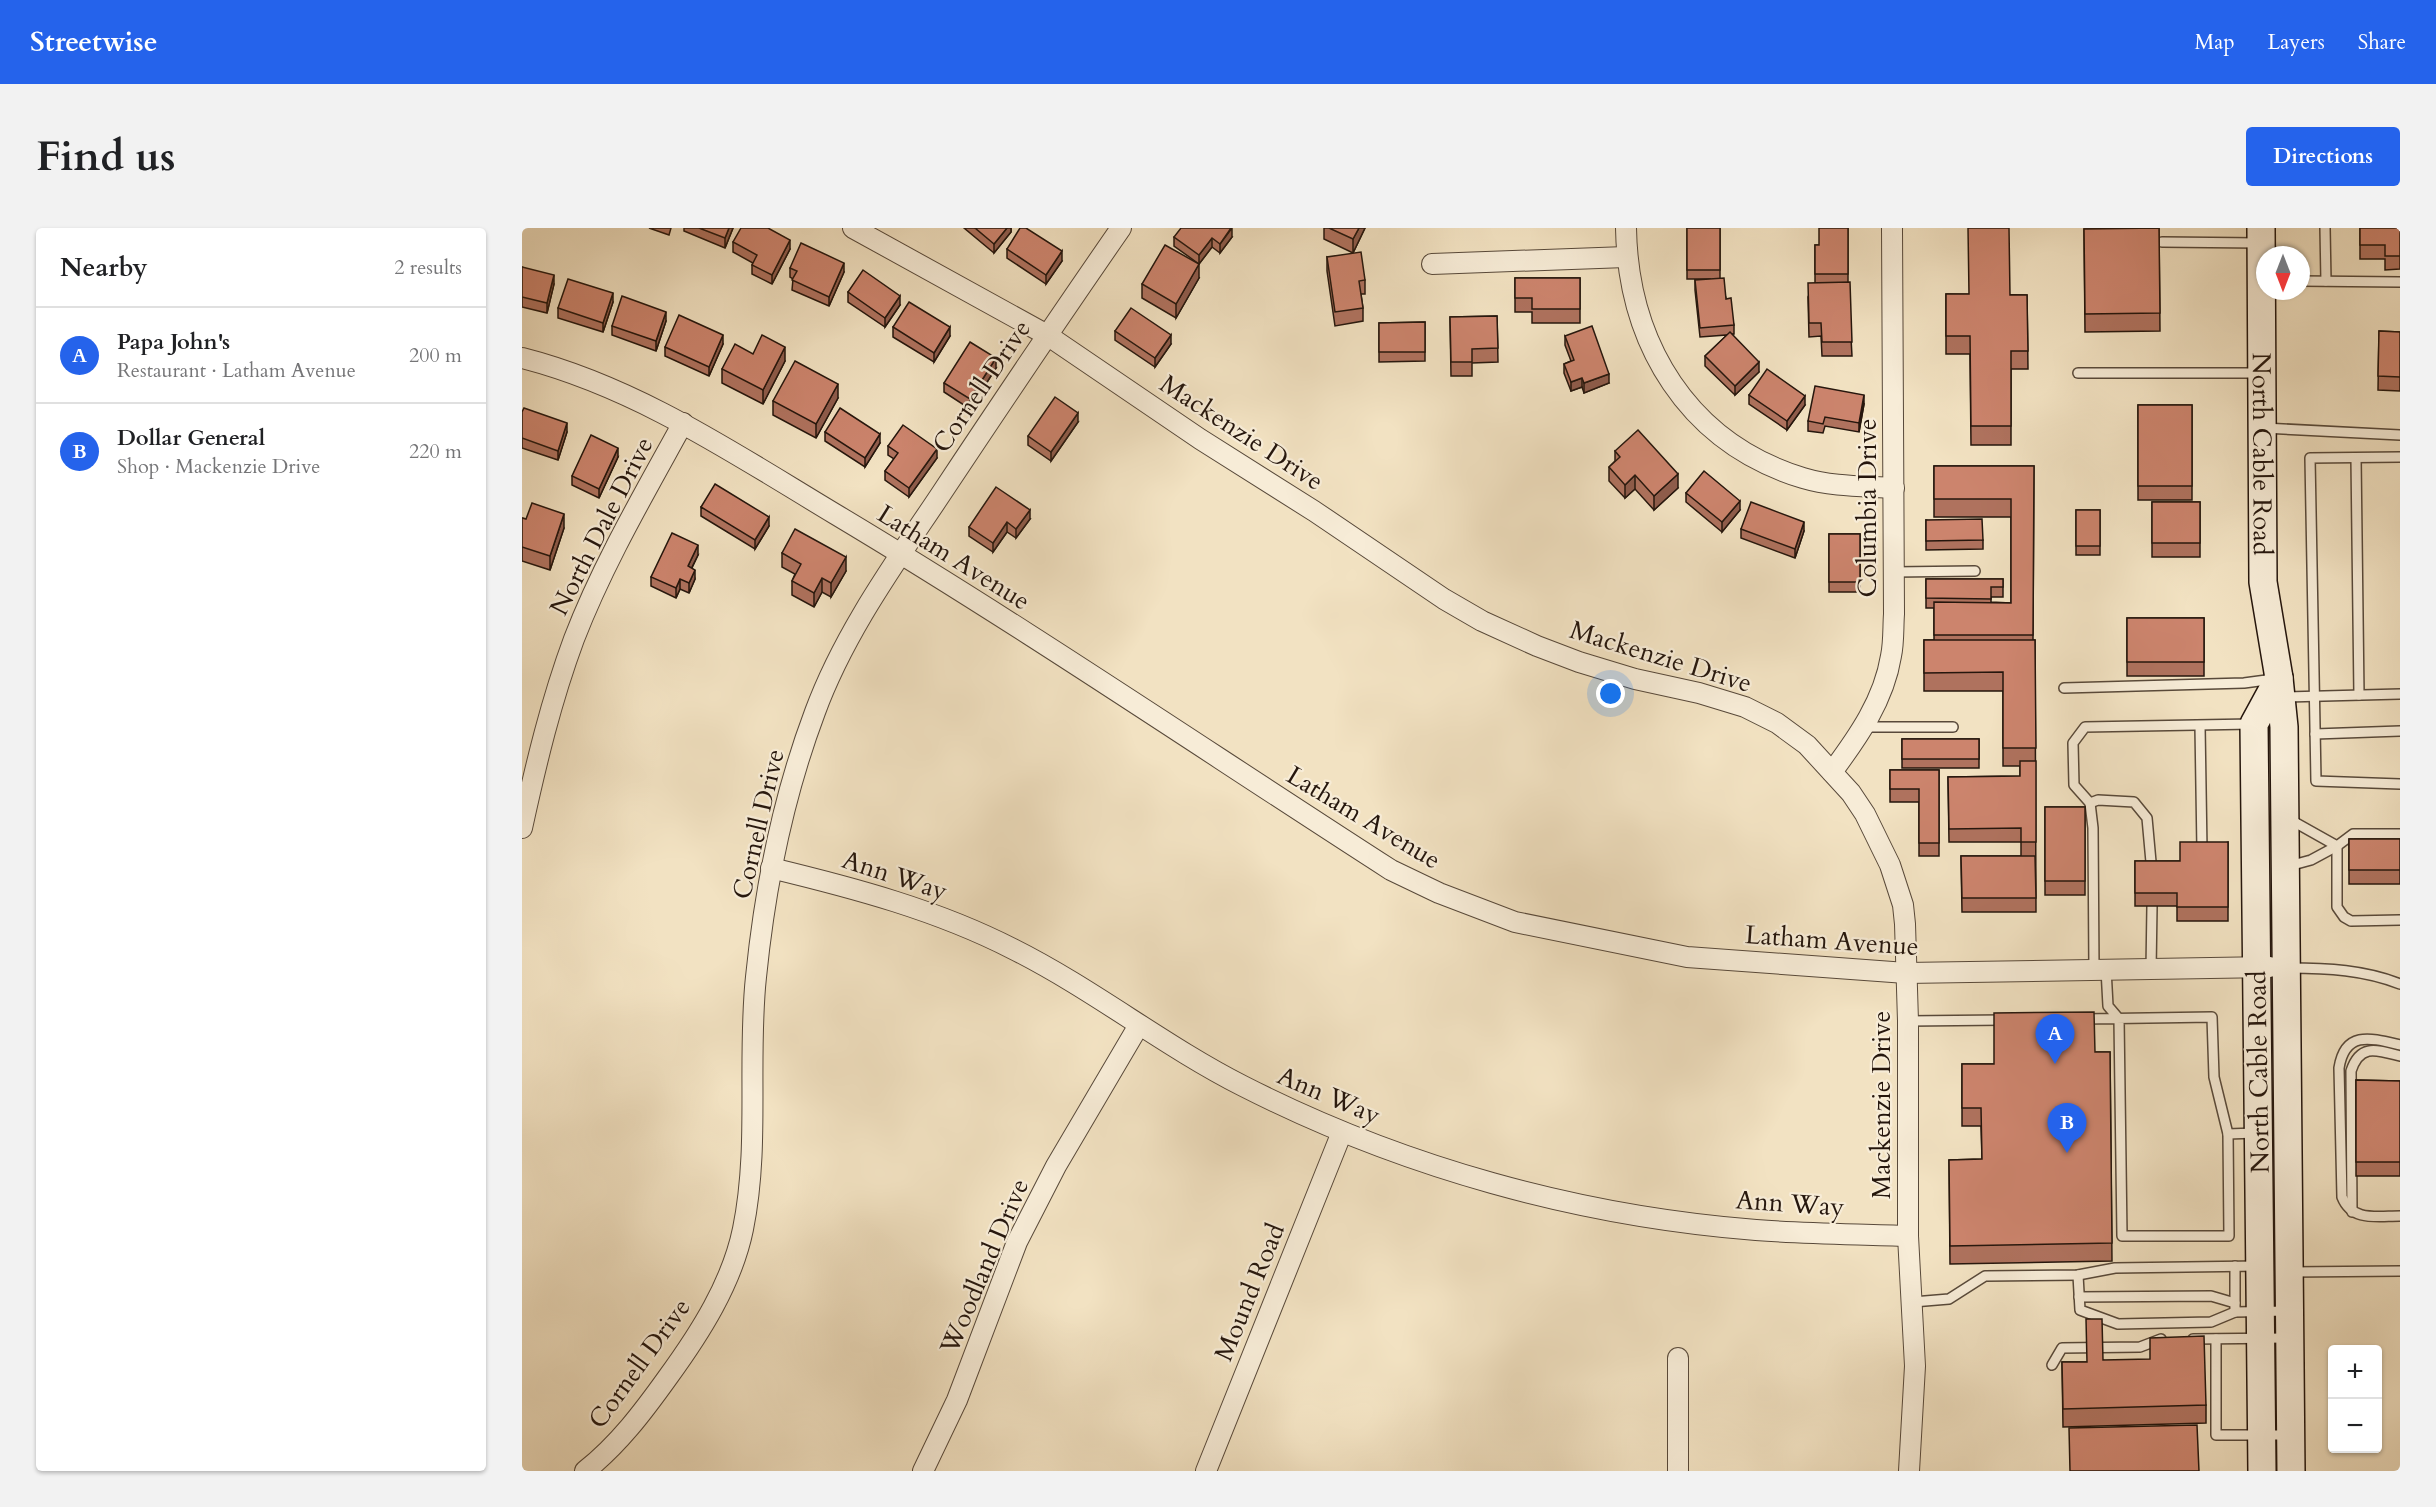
<!DOCTYPE html>
<meta charset="utf-8">
<style>
body{margin:0;font-family:Cardo,serif;background:#f2f2f2;color:#202124}
.controls{position:absolute;right:18px;bottom:18px;display:grid;overflow:hidden;border-radius:6px;box-shadow:0 2px 4px #0004}
.controls button{width:54px;height:54px;display:grid;place-items:center;padding:0;border:0;border-bottom:2px solid #e0e0e0;background:#fff;color:#202124;font:30px sans-serif}
.compass{position:absolute;left:1734px;top:18px;width:54px;height:54px;border-radius:50%;background:#fff;box-shadow:0 2px 4px #0004;rotate:180deg}
.you{position:absolute;left:1089px;top:466px;width:21px;height:21px;margin:-15px;border:4px solid #fff;border-radius:50%;background:#1a73e8;box-shadow:0 0 0 9px #1a73e833}
.badge{display:grid;place-items:center;width:39px;height:39px;border-radius:50%;background:#2563eb;color:#fff;font-size:20px;font-weight:700}
.pin{position:absolute;translate:-50% -50px;filter:drop-shadow(0 2px 3px #0008)}
.pin::after{content:'';position:absolute;top:32px;width:21px;height:18px;background:inherit;clip-path:polygon(0 0,100% 0,50% 100%)}
.list{margin:0;padding:0;list-style:none}
h2{display:flex;justify-content:space-between;align-items:center;height:78px;margin:0;padding:0 24px;font-size:26px}
h2 small{font-size:20px;font-weight:400;color:#757577}
.list li{display:grid;grid-template-columns:39px 1fr auto;gap:18px;align-items:center;box-sizing:border-box;height:96px;padding:0 24px;border-top:2px solid #e0e0e0}
.list b{display:block;font-size:22px;white-space:nowrap}
.list p{margin:0;font-size:20px;white-space:nowrap;color:#757577}
.list em{font-size:20px;font-style:normal;color:#757577}
.map{position:relative;flex:none;width:1878px;height:1243px;overflow:hidden;border-radius:6px}
header{display:flex;align-items:center;gap:36px;box-sizing:border-box;height:84px;padding:0 30px;background:#2563eb;color:#fff}
header strong{font-size:28px}
nav{display:flex;gap:33px;margin-inline-start:auto;font-size:21px}
.intro{display:flex;align-items:center;justify-content:space-between;box-sizing:border-box;height:144px;padding:0 36px}
h1{margin:0;font-size:42px}
.button{padding:15px 27px;border-radius:6px;background:#2563eb;color:#fff;font-size:21px;font-weight:700}
main{display:flex;gap:36px;padding:0 36px}
aside{flex:1;background:#fff;border-radius:6px;box-shadow:0 2px 4px #0004}
.map>svg:first-child{display:block}
</style>
<header>
<strong>Streetwise</strong>
<nav><a>Map</a><a>Layers</a><a>Share</a></nav>
</header>
<div class="intro"><h1>Find us</h1><a class="button">Directions</a></div>
<main>
<aside>
<h2>Nearby<small>2 results</small></h2>
<ul class="list">
<li><span class="badge">A</span><div><b>Papa John's</b><p>Restaurant · Latham Avenue</p></div><em>200 m</em></li>
<li><span class="badge">B</span><div><b>Dollar General</b><p>Shop · Mackenzie Drive</p></div><em>220 m</em></li>
</ul>
</aside>
<div class="map">
<svg width="1878" height="1243" viewBox="0 0 1878 1243">
<rect width="100%" height="100%" fill="#f2e2c2"/>
<filter id="stains"><feTurbulence type="fractalNoise" baseFrequency=".00333" numOctaves="4"/><feColorMatrix values="0 0 0 0 .2 0 0 0 0 .09 0 0 0 0 .02 0 0 0 .5 -.17"/></filter>
<radialGradient id="worn" r=".72"><stop offset=".6" stop-color="#630" stop-opacity="0"/><stop offset="1" stop-color="#630" stop-opacity=".3"/></radialGradient>
<g fill="none" stroke-linecap="round" stroke-linejoin="round">
<defs>
<g id="lane">
<polyline points="1803,0 1804,53"/>
<polyline points="1640,14 1737,15"/>
<polyline points="1779,53 1878,54"/>
<polyline points="1556,145 1738,145"/>
<polyline points="1742,200 1878,207"/>
<polyline points="1878,229 1788,230 1794,553 1878,556"/>
<polyline points="1834,230 1837,467"/>
<polyline points="1372,344 1453,343"/>
<polyline points="1542,460 1722,455 1752,451"/>
<polyline points="1760,469 1878,466"/>
<polyline points="1678,498 1680,622"/>
<polyline points="1342,499 1431,499"/>
<polyline points="1793,506 1878,503"/>
<polyline points="1568,575 1576,572 1612,574 1625,590 1630,645"/>
<polyline points="1765,590 1815,618"/>
<polyline points="1815,618 1815,679 1822,689 1829,693 1878,692"/>
<polyline points="1767,638 1789,632 1815,618 1831,606 1878,606"/>
<path d="M1767,740C1805,740 1843,742 1878,756"/>
<polyline points="1572,742 1571,600 1568,575 1552,557 1551,515 1563,499 1730,496"/>
<polyline points="1629,742 1630,678"/>
<polyline points="1562,791 1690,789 1692,849 1706,906 1707,1008 1600,1008 1597,791 1586,778 1584,741"/>
<polyline points="1386,793 1482,792"/>
<path d="M1878,817C1849,810 1823,802 1817,840L1820,969C1830,994 1855,988 1878,988"/>
<polyline points="1706,906 1733,905"/>
<path d="M1830,984L1829,843C1838,815 1855,822 1878,828"/>
<polyline points="1713,1038 1713,1084 1766,1083"/>
<polyline points="1769,1044 1878,1043"/>
<polyline points="1556,1047 1558,1082 1596,1096 1689,1094 1713,1084"/>
<polyline points="1557,1069 1689,1068 1713,1075"/>
<polyline points="1391,1074 1427,1071 1463,1048 1556,1047 1593,1040 1736,1038"/>
<polyline points="1671,1111 1765,1110"/>
<polyline points="1694,1111 1694,1207 1767,1207"/>
<polyline points="1530,1137 1540,1120 1618,1119 1639,1111"/>
</g>
<g id="street">
<polyline points="331,0 525,107 678,211 792,283 922,371 960,393 1015,418 1057,434 1113,451 1177,465 1223,479 1255,495 1285,517 1329,565 1343,586 1368,637 1381,677 1383,696 1386,793 1386,1008 1393,1138 1387,1243"/>
<path d="M1104,0C1106,116 1166,215 1281,250C1311,259 1342,258 1372,260"/>
<polyline points="910,36 1104,29"/>
<path d="M0,130C114,159 213,226 313,286C502,399 684,523 869,642L917,665L993,694L1165,729L1384,745L1748,739"/>
<path d="M1310,544C1336,509 1362,472 1369,428C1372,414 1371,399 1372,386L1370,0"/>
<path d="M0,600C14,536 29,473 52,411C81,336 122,266 161,195"/>
<path d="M249,640C332,660 415,682 491,721C571,761 642,818 721,858C880,939 1056,988 1234,1002C1285,1006 1336,1006 1386,1008"/>
<polyline points="1156,1130 1156,1243"/>
<path d="M63,1243C96,1217 121,1184 146,1149C178,1105 210,1055 221,1001C238,918 225,832 234,749C243,659 261,569 293,484C322,405 373,335 419,266C478,177 538,88 599,0"/>
<polyline points="401,1243 435,1172 495,1014 534,938 617,797"/>
<polyline points="684,1243 820,904"/>
</g>
<g id="secondary">
<path id="s1" d="M1739,0L1741,354L1757,450L1762,499L1769,1243"/>
<polyline points="1740,1243 1732,496 1757,450"/>
</g>
</defs>
<use href="#lane" stroke="#58493a" stroke-width="12"/>
<use href="#street" stroke="#58493a" stroke-width="22"/>
<use href="#secondary" stroke="#25160d" stroke-width="30"/>
<use href="#lane" stroke="#f7ecd7" stroke-width="9"/>
<use href="#street" stroke="#f7ecd7" stroke-width="20"/>
<use href="#secondary" stroke="#f7ecd7" stroke-width="27"/>
</g>
<g fill="#af725e" stroke="#25160d" stroke-width="1.5">
<polygon points="127,0 149,0 147,7"/>
<polygon points="162,0 211,0 203,20 162,3"/>
<polygon points="442,0 489,0 489,4 472,25"/>
<polygon points="802,0 843,0 831,25 802,11"/>
<polygon points="1165,0 1198,0 1198,50 1212,97 1212,106 1210,106 1237,144 1213,167 1183,138 1183,128 1205,107 1178,109 1173,62 1173,52 1189,51 1165,51"/>
<polygon points="1326,0 1326,54 1330,128 1300,128 1299,108 1287,109 1286,69 1293,55 1293,17 1297,17"/>
<polygon points="1637,0 1638,103 1563,104 1562,1"/>
<polygon points="1838,0 1878,0 1878,41 1863,42 1863,31 1838,31"/>
<polygon points="652,9 710,9 698,25 690,19 677,36 652,18"/>
<polygon points="211,14 268,21 250,56 230,46 230,37 231,35 211,24"/>
<polygon points="485,21 540,33 524,56 485,30"/>
<polygon points="805,29 843,52 843,66 839,66 841,80 841,93 813,98 805,43"/>
<polygon points="0,39 32,56 25,85 0,79"/>
<polygon points="268,40 322,44 307,78 270,62 271,51 268,49"/>
<polygon points="677,50 654,90 620,70 620,56"/>
<polygon points="993,50 1058,50 1058,95 1010,95 1010,84 993,84"/>
<polygon points="326,64 378,77 363,99 326,74"/>
<polygon points="1424,66 1505,67 1506,141 1489,141 1489,217 1449,217 1448,126 1424,126"/>
<polygon points="91,74 81,104 36,90 36,80"/>
<polygon points="975,88 976,134 950,135 950,148 929,148 928,89"/>
<polygon points="144,93 134,123 90,107 90,98"/>
<polygon points="903,94 903,133 857,134 857,95"/>
<polygon points="371,99 428,108 412,134 371,109"/>
<polygon points="593,103 649,116 633,139 593,112"/>
<polygon points="1857,103 1878,104 1878,163 1856,162"/>
<polygon points="1043,108 1087,155 1062,165 1060,159 1049,163 1042,145 1042,136 1049,133 1043,117"/>
<polygon points="201,116 187,148 143,128 143,119"/>
<polygon points="231,126 263,133 241,176 200,155 200,141"/>
<polygon points="474,140 448,181 422,164 422,155"/>
<polygon points="1227,167 1283,177 1265,202 1227,176"/>
<polygon points="316,170 294,210 251,187 251,173"/>
<polygon points="1342,176 1337,204 1303,198 1301,205 1286,203 1286,193"/>
<rect x="1616" y="177" width="54" height="95"/>
<polygon points="0,184 45,204 36,232 0,220"/>
<polygon points="556,194 529,233 506,217 506,208"/>
<polygon points="303,204 358,215 343,239 303,213"/>
<polygon points="366,218 415,230 387,269 363,252 363,243 372,231 366,227"/>
<polygon points="1093,223 1156,260 1132,282 1113,261 1103,270 1087,253 1087,239 1093,233"/>
<polygon points="96,229 77,270 50,257 50,248"/>
<polygon points="1412,238 1512,238 1511,412 1513,412 1514,684 1440,684 1439,628 1499,628 1499,614 1427,614 1426,549 1498,548 1498,538 1481,538 1481,463 1402,463 1402,412 1412,412 1412,380 1404,380 1404,351 1481,351 1481,369 1469,369 1469,374 1489,375 1489,289 1412,289"/>
<polygon points="1164,265 1218,282 1200,304 1164,274"/>
<rect x="1630" y="274" width="48" height="55"/>
<polygon points="179,279 247,298 233,321 179,288"/>
<rect x="1554" y="282" width="24" height="45"/>
<polygon points="0,290 42,300 28,342 0,333"/>
<polygon points="508,291 494,310 485,304 471,324 447,308 447,299"/>
<polygon points="1404,292 1461,312 1461,321 1404,322"/>
<polygon points="1219,301 1282,303 1273,330 1219,310"/>
<rect x="1307" y="306" width="31" height="58"/>
<polygon points="260,325 324,343 309,369 300,364 292,379 270,367 270,353 273,346 260,339"/>
<polygon points="176,327 170,340 173,351 167,365 158,361 154,370 129,358 129,349"/>
<rect x="1605" y="390" width="77" height="58"/>
<rect x="1380" y="511" width="77" height="29"/>
<polygon points="1368,542 1417,542 1417,628 1397,628 1397,574 1368,574"/>
<rect x="1523" y="579" width="40" height="88"/>
<rect x="1827" y="611" width="51" height="45"/>
<polygon points="1706,614 1706,693 1655,693 1655,678 1613,678 1613,633 1658,633"/>
<polygon points="1573,824 1588,824 1590,1033 1428,1036 1427,932 1460,931 1459,898 1440,898 1440,836 1472,836"/>
<polygon points="1834,852 1878,853 1878,948 1834,948"/>
<polygon points="1581,1132 1684,1177 1684,1195 1541,1199 1540,1134 1565,1134"/>
</g>
<g fill="#8f5c4c" stroke="#25160d" stroke-width="1.5">
<polygon points="207,0 211,0 203,20 203,10"/>
<polygon points="485,0 489,0 489,4 472,25 472,16"/>
<polygon points="710,0 710,9 698,25 698,16"/>
<polygon points="837,0 843,0 831,25 831,11"/>
<polygon points="690,10 690,19 677,36 677,27"/>
<polygon points="268,12 268,21 250,56 250,47"/>
<polygon points="540,23 540,33 524,56 524,47"/>
<polygon points="322,35 322,44 307,78 307,69"/>
<polygon points="677,36 677,50 654,90 654,76"/>
<polygon points="32,47 32,56 25,85 25,75"/>
<polygon points="91,65 91,74 81,104 81,95"/>
<polygon points="378,68 378,77 363,99 363,90"/>
<polygon points="144,84 144,93 134,123 134,113"/>
<polygon points="428,99 428,108 412,134 412,125"/>
<polygon points="201,107 201,116 187,148 187,139"/>
<polygon points="649,107 649,116 633,139 633,130"/>
<polygon points="263,119 263,133 241,176 241,162"/>
<polygon points="474,130 474,140 448,181 448,171"/>
<polygon points="1237,134 1237,144 1213,167 1213,158"/>
<polygon points="1087,146 1087,155 1062,165 1062,155"/>
<polygon points="1060,150 1060,159 1049,163 1049,154"/>
<polygon points="316,156 316,170 294,210 294,196"/>
<polygon points="1342,167 1342,176 1337,204 1337,195"/>
<polygon points="1283,168 1283,177 1265,202 1265,193"/>
<polygon points="556,185 556,194 529,233 529,224"/>
<polygon points="45,195 45,204 36,232 36,223"/>
<polygon points="358,206 358,215 343,239 343,230"/>
<polygon points="96,220 96,229 77,270 77,261"/>
<polygon points="415,221 415,230 387,269 387,260"/>
<polygon points="1156,246 1156,260 1132,282 1132,268"/>
<polygon points="1113,247 1113,261 1103,270 1103,257"/>
<polygon points="1218,273 1218,282 1200,304 1200,294"/>
<polygon points="508,282 508,291 494,310 494,301"/>
<polygon points="42,286 42,300 28,342 28,328"/>
<polygon points="247,289 247,298 233,321 233,312"/>
<polygon points="485,294 485,304 471,324 471,315"/>
<polygon points="1282,294 1282,303 1273,330 1273,321"/>
<polygon points="176,317 176,327 166,347 166,338"/>
<polygon points="324,329 324,343 309,369 309,355"/>
<polygon points="173,342 173,351 167,365 167,355"/>
<polygon points="300,350 300,364 292,379 292,365"/>
<polygon points="158,351 158,361 154,370 154,360"/>
</g>
<g fill="#cc846d" stroke="#25160d" stroke-width="1.5">
<polygon points="177,0 207,0 203,10"/>
<polygon points="219,0 246,0 268,12 250,47 230,37 235,27 211,14"/>
<polygon points="453,0 485,0 472,16"/>
<polygon points="498,0 504,0 540,23 524,47 485,21"/>
<polygon points="659,0 709,0 698,16 690,10 677,27 652,9"/>
<polygon points="807,0 837,0 831,11"/>
<rect x="1165" y="0" width="33" height="42"/>
<polygon points="1297,0 1326,0 1326,46 1293,46 1293,17 1297,17"/>
<polygon points="1446,0 1487,0 1488,67 1505,67 1506,123 1489,123 1489,198 1449,198 1448,108 1424,108 1424,66 1447,66"/>
<polygon points="1637,0 1638,85 1563,86 1562,1"/>
<polygon points="1838,0 1878,0 1878,28 1863,28 1863,17 1838,17"/>
<polygon points="279,15 322,35 307,69 270,52 275,43 268,40"/>
<polygon points="643,17 677,36 654,76 620,56"/>
<polygon points="839,24 843,52 837,53 841,80 813,84 805,29"/>
<polygon points="0,39 32,47 25,75 0,69"/>
<polygon points="341,42 378,68 363,90 326,64"/>
<polygon points="993,50 1058,50 1058,81 1010,81 1010,70 993,70"/>
<polygon points="1202,50 1204,71 1209,70 1212,97 1178,100 1173,52"/>
<polygon points="46,51 91,65 81,95 36,80"/>
<polygon points="1328,54 1330,114 1300,114 1299,95 1287,95 1286,55"/>
<polygon points="100,68 144,84 134,113 90,98"/>
<polygon points="387,74 428,99 412,125 371,99"/>
<polygon points="609,80 649,107 633,130 593,103"/>
<polygon points="157,87 201,107 187,139 143,119"/>
<polygon points="975,88 976,120 950,121 950,134 929,134 928,89"/>
<polygon points="903,94 903,124 857,124 857,95"/>
<polygon points="1070,98 1087,146 1062,155 1060,150 1049,154 1042,136 1052,132 1043,108"/>
<polygon points="1857,103 1878,104 1878,149 1856,148"/>
<polygon points="1208,104 1237,134 1213,158 1183,128"/>
<polygon points="240,107 263,119 241,162 200,141 213,116 231,126"/>
<polygon points="448,114 474,130 448,171 422,155"/>
<polygon points="273,133 316,156 294,196 251,173"/>
<polygon points="1245,141 1283,168 1265,193 1227,167"/>
<polygon points="1293,158 1342,167 1337,195 1303,189 1301,196 1286,193"/>
<polygon points="533,169 556,185 529,224 506,208"/>
<rect x="1616" y="177" width="54" height="81"/>
<polygon points="2,180 45,195 36,223 0,210 0,184"/>
<polygon points="318,180 358,206 343,230 303,204"/>
<polygon points="381,197 415,221 387,260 363,243 376,225 366,218"/>
<polygon points="1116,202 1156,246 1132,268 1113,247 1103,257 1087,239 1098,229 1093,223"/>
<polygon points="69,207 96,220 77,261 50,248"/>
<polygon points="1412,238 1512,238 1511,407 1412,407 1412,374 1489,375 1489,271 1412,271"/>
<polygon points="1182,243 1218,273 1200,294 1164,265"/>
<polygon points="193,256 247,289 233,312 179,279"/>
<polygon points="474,259 508,282 494,301 485,294 471,315 447,299"/>
<polygon points="1229,274 1282,294 1273,321 1219,301"/>
<rect x="1630" y="274" width="48" height="41"/>
<polygon points="10,275 42,286 28,328 0,319 0,290 4,291"/>
<rect x="1554" y="282" width="24" height="36"/>
<polygon points="1460,291 1461,312 1404,313 1404,292"/>
<polygon points="273,301 324,329 309,355 300,350 292,365 270,353 279,336 260,325"/>
<polygon points="150,305 176,317 166,338 173,342 167,355 158,351 154,360 129,349"/>
<rect x="1307" y="306" width="31" height="48"/>
<polygon points="1404,351 1481,351 1481,359 1469,359 1469,371 1404,370"/>
<rect x="1605" y="390" width="77" height="44"/>
<polygon points="1402,412 1513,412 1514,520 1481,520 1481,444 1402,445"/>
<rect x="1380" y="511" width="77" height="20"/>
<polygon points="1498,533 1514,533 1514,614 1499,614 1499,600 1427,601 1426,549 1498,548"/>
<polygon points="1368,542 1417,542 1417,615 1397,615 1397,561 1368,561"/>
<rect x="1523" y="579" width="40" height="74"/>
<rect x="1827" y="611" width="51" height="31"/>
<polygon points="1658,614 1706,614 1706,679 1655,679 1655,665 1613,665 1613,633 1658,633"/>
<polygon points="1439,628 1513,628 1514,670 1440,670"/>
<polygon points="1572,784 1573,824 1588,824 1590,1015 1428,1018 1427,932 1460,931 1459,880 1440,880 1440,836 1472,836 1472,785"/>
<polygon points="1834,852 1878,853 1878,934 1834,934"/>
<polygon points="1564,1091 1580,1091 1581,1132 1628,1131 1628,1110 1682,1108 1684,1177 1541,1181 1540,1134 1565,1134"/>
<polygon points="1675,1197 1677,1243 1548,1243 1547,1200"/>
</g>
<g text-anchor="middle" stroke-width="4.5" stroke-linejoin="round" paint-order="stroke">
<g font-size="26" fill="#25160d" stroke="#f7ecd7">
<text transform="translate(459 158) rotate(-56)" y="9">Cornell Drive</text>
<text transform="translate(720 204) rotate(33)" y="9">Mackenzie Drive</text>
<text dy="9" stroke="none"><textPath href="#s1" startOffset="226">North Cable Road</textPath></text>
<text transform="translate(1345 280) rotate(-90)" y="9">Columbia Drive</text>
<text transform="translate(79 298) rotate(-63)" y="9">North Dale Drive</text>
<text transform="translate(432 329) rotate(32)" y="9">Latham Avenue</text>
<text transform="translate(1139 428) rotate(17)" y="9">Mackenzie Drive</text>
<text transform="translate(842 589) rotate(31)" y="9">Latham Avenue</text>
<text transform="translate(236 596) rotate(-77)" y="9">Cornell Drive</text>
<text transform="translate(373 647) rotate(18)" y="9">Ann Way</text>
<text transform="translate(1310 712) rotate(4)" y="9">Latham Avenue</text>
<text transform="translate(1736 844) rotate(-91)" y="9">North Cable Road</text>
<text transform="translate(807 867) rotate(23)" y="9">Ann Way</text>
<text transform="translate(1359 877) rotate(-90)" y="9">Mackenzie Drive</text>
<text transform="translate(1268 975) rotate(4)" y="9">Ann Way</text>
<text transform="translate(462 1038) rotate(-67)" y="9">Woodland Drive</text>
<text transform="translate(727 1064) rotate(-68)" y="9">Mound Road</text>
<text transform="translate(117 1135) rotate(-54)" y="9">Cornell Drive</text>
</g>
</g>
<rect width="100%" height="100%" filter="url(#stains)"/>
<rect width="100%" height="100%" fill="url(#worn)"/>
</svg>
<div class="controls">
<button>+</button>
<button>−</button>
</div>
<svg class="compass" viewBox="-18 -18 36 36"><path d="M0-13l5 13h-10z" fill="#e53935"/><path d="M0 13l5-13h-10z" fill="#757577"/></svg>
<div class="you"></div>
<div class="pin badge" style="left:1533px;top:836px">A</div>
<div class="pin badge" style="left:1545px;top:925px">B</div>
</div>
</main>
